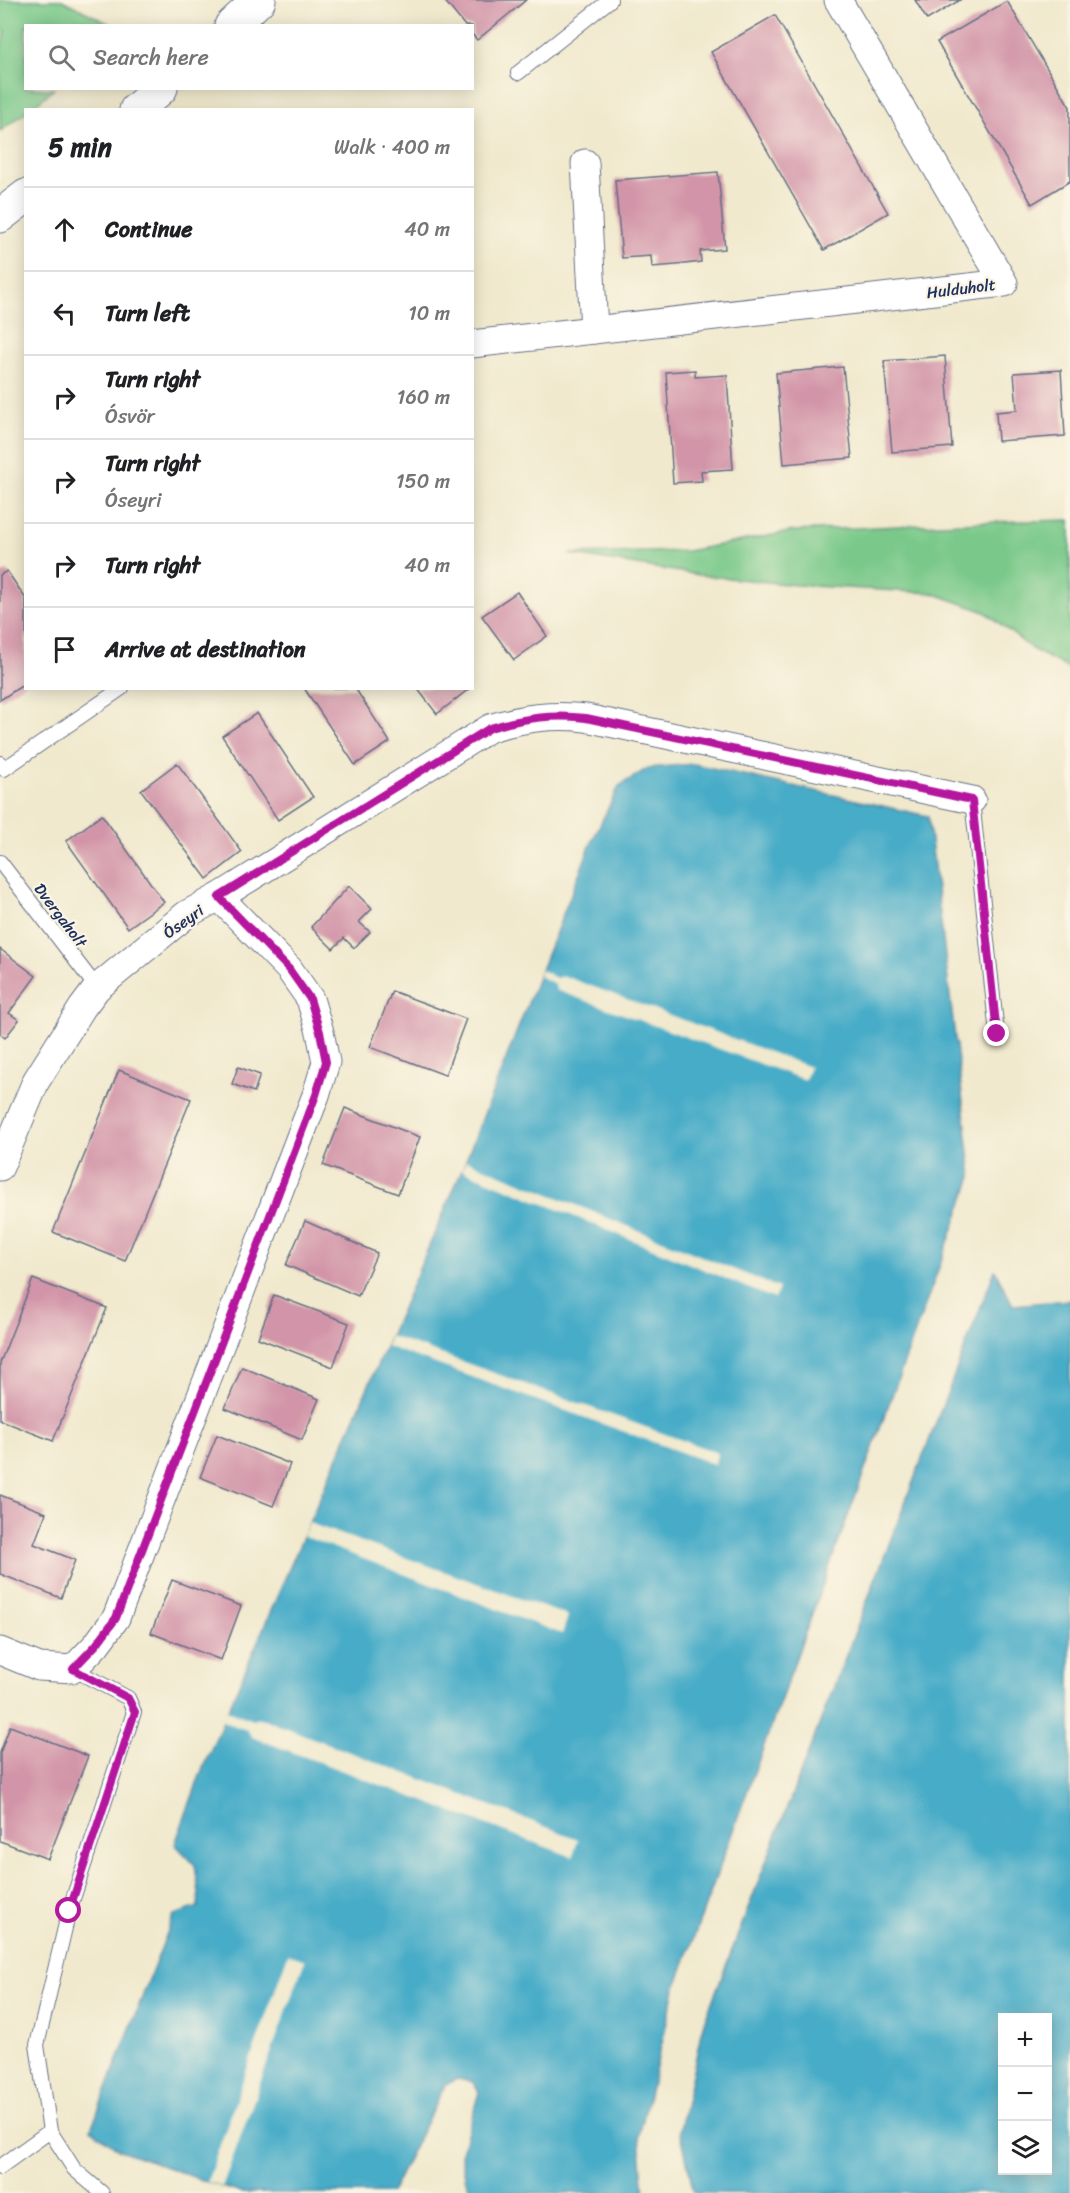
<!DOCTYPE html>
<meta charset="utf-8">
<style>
body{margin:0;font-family:Sriracha,sans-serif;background:#f6f6f6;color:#202124}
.controls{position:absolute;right:18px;bottom:18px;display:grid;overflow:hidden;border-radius:0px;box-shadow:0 3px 15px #0003}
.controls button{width:54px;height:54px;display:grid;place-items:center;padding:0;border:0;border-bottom:2px solid #e0e0e0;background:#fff;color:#202124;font:30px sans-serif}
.stop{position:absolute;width:18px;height:18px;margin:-14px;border:4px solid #b5179e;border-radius:50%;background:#fff}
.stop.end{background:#b5179e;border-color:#fff;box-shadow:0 2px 6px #0008}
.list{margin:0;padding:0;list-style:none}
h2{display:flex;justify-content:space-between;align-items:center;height:78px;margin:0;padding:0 24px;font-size:26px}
h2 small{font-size:20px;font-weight:400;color:#757577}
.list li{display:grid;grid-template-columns:39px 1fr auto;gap:18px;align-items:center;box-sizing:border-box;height:84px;padding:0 24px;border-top:2px solid #e0e0e0}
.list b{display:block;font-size:22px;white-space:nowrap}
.list p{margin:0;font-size:20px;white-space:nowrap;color:#757577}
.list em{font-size:20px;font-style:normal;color:#757577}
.icon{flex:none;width:33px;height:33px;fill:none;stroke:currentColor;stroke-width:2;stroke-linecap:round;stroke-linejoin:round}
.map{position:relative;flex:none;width:1070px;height:2193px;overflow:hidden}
.search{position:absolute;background:#fff;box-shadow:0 3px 15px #0003;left:24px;top:24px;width:450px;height:66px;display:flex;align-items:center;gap:15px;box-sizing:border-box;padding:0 21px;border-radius:0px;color:#757577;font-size:22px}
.panel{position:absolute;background:#fff;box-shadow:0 3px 15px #0003;left:24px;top:108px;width:450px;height:582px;border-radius:0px}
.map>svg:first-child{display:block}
</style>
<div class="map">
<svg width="1070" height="2193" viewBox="0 0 1070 2193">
<rect width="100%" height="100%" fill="#fcf5e5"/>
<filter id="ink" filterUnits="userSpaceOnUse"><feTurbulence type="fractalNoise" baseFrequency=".0167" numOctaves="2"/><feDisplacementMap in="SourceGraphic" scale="12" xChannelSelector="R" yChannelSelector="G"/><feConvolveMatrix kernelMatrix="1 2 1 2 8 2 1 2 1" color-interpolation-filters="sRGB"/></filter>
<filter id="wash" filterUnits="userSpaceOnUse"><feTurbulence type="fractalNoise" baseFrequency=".008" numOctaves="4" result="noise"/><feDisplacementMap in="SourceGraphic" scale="24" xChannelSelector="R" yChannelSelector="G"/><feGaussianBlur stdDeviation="1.35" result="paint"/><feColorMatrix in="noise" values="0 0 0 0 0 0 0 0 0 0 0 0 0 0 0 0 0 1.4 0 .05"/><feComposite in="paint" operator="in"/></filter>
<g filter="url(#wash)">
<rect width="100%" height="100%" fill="#f0e9cd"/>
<g fill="#7ac98a" stroke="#4a7c74" stroke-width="1.5">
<polygon points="0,0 62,0 112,25 26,26 26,88 54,89 30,109 26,110 25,113 0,131 0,48 6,31 0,30"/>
<polygon points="1070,520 1070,669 1032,649 985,612 932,593 796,585 699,575 568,554 687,551 794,531 983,522"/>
</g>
<g fill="#47acc7" stroke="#316e92" stroke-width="1.5" fill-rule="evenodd">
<polygon points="694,764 928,816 972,1177 675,1989 639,2136 644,2193 473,2193 466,2181 461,2155 479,2092 473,2082 457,2079 445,2085 391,2193 241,2193 207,2182 118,2149 91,2129 174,1915 198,1907 199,1893 195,1865 175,1844 202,1770 462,1170 592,841 619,786 648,768"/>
<path d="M995,1270L1013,1305L1070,1300V2193H694L680,2129L703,2025ZM1002,2018H1048V2170H1002Z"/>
</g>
<g fill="#f0e9cd">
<polygon points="541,970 556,978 564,976 810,1067 805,1080 556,990 555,984 539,976"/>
<polygon points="466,1160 779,1288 775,1299 462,1170"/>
<polygon points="390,1336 718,1453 714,1464 386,1346"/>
<polygon points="309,1523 568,1616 562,1634 303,1536"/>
<polygon points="227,1710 252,1720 260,1718 578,1839 573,1857 252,1737 247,1730 222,1721"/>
<polygon points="288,1954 305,1960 222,2187 207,2182"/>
</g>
<g id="blocks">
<g fill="#d294a8">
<polygon points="444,0 526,0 477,40 472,34 472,26 465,26"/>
<polygon points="915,0 960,0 927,20"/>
<polygon points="1007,1 1070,107 1070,181 1032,204 937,42"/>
<polygon points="775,15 888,213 824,250 711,52"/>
<polygon points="718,172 725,249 700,251 701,262 676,265 652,267 651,256 622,258 615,180"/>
<polygon points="945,356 952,447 892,452 884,361"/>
<polygon points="843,367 852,458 784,464 776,373"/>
<polygon points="695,370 695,377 727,375 733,469 701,471 702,481 673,483 666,372"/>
<polygon points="1061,370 1065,436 998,441 996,412 1017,410 1014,373"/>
<polygon points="7,571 26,599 26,683 0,700 0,575"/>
<polygon points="517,592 547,636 514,660 482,616"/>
<polygon points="304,688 355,688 390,742 355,765"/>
<polygon points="417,688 470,688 437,714"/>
<polygon points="257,713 313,797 278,820 222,736"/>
<polygon points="177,763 242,852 207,879 141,790"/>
<polygon points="102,815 164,902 128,928 66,841"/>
<polygon points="349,886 372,909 359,922 370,932 354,948 344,938 333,949 311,927"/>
<polygon points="0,949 36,976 9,1013 19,1020 5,1038 0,1034"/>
<polygon points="392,991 466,1019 445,1075 370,1047"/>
<polygon points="238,1067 260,1075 254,1092 232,1084"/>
<polygon points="119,1070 191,1099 125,1261 53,1232"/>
<polygon points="345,1108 420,1137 398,1194 323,1165"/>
<polygon points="305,1221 377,1253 358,1296 286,1265"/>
<polygon points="33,1279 107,1308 53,1441 0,1420 0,1363"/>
<polygon points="274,1295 349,1323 333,1367 258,1338"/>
<polygon points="242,1367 319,1399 302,1440 225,1408"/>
<polygon points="217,1435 290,1464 273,1506 200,1477"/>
<polygon points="0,1495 46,1513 34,1544 75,1560 61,1598 0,1574"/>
<polygon points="172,1580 241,1606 221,1660 151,1633"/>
<polygon points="10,1726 88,1756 48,1859 0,1841 0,1753"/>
</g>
</g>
</g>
<g filter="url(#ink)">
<use href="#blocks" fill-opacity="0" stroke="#667085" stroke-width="1.5"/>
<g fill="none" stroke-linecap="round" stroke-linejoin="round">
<defs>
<g id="service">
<polyline points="518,73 610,0"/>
<polyline points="0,763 4,769 122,688"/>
<polyline points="972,800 997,1034"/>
<polyline points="0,862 97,988"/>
<polyline points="73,1669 128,1698 134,1712 69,1911 37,2045 50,2131 74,2169 102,2193"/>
<polyline points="0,2167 50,2131"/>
</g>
<g id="minor">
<polyline points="585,163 594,330"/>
<polyline points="472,344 1004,283 838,0"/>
<path d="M0,1167L36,1081L82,1008L97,988L187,914L219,897L490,728C523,718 552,714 586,718L972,800"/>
<polyline points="0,1651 39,1667 73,1669 96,1645 116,1618 316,1095 326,1062 320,1032 310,999 289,969 219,897"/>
</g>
<g id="tertiary">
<polyline points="231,26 259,0"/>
<polyline points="136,110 161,88"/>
<polyline points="0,216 26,196"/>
</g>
</defs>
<use href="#service" stroke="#667085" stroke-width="16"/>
<use href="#minor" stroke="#667085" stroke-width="29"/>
<use href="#tertiary" stroke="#667085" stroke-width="35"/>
<use href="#service" stroke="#fff" stroke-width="14"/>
<use href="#minor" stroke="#fff" stroke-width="27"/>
<use href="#tertiary" stroke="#fff" stroke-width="33"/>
</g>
</g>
<g fill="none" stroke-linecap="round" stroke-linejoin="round" filter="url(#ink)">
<path stroke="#b5179e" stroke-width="8" d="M69,1911L135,1712L128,1698L73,1669L96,1645L116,1618L316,1095L326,1062L320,1032L310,999L289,969L219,897L490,728C523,718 552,714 586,718L972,800L997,1034"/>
</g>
<g text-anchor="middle" stroke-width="4.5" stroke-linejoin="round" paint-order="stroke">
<g font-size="16" fill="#1b2f5e" stroke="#fcf5e5">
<text transform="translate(961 288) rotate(-7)" y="6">Hulduholt</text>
<text transform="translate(61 915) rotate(53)" y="6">Dvergaholt</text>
<text transform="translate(183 921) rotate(-35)" y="6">Óseyri</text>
</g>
</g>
</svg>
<div class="controls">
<button>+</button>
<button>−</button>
<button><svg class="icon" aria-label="layers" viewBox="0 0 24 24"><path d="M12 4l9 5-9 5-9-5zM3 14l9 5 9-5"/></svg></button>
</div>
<div class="stop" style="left:69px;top:1911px"></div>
<div class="stop end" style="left:997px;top:1034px"></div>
<div class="search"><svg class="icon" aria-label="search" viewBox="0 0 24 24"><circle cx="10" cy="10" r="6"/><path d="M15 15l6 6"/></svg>Search here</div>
<section class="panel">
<h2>5 min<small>Walk · 400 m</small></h2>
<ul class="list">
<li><svg class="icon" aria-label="ahead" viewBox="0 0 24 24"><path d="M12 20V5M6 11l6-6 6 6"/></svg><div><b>Continue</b></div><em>40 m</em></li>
<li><svg class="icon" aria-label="left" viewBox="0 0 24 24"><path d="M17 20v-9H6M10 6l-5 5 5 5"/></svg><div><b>Turn left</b></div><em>10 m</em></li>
<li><svg class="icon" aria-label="right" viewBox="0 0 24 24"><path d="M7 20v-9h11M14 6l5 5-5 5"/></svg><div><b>Turn right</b><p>Ósvör</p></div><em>160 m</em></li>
<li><svg class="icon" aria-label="right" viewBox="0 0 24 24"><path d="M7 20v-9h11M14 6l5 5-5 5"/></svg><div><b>Turn right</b><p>Óseyri</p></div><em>150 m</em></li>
<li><svg class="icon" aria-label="right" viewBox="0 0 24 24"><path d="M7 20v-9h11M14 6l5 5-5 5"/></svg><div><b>Turn right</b></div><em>40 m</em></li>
<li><svg class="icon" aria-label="arrive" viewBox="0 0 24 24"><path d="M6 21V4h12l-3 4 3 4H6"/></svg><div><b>Arrive at destination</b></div></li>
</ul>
</section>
</div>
